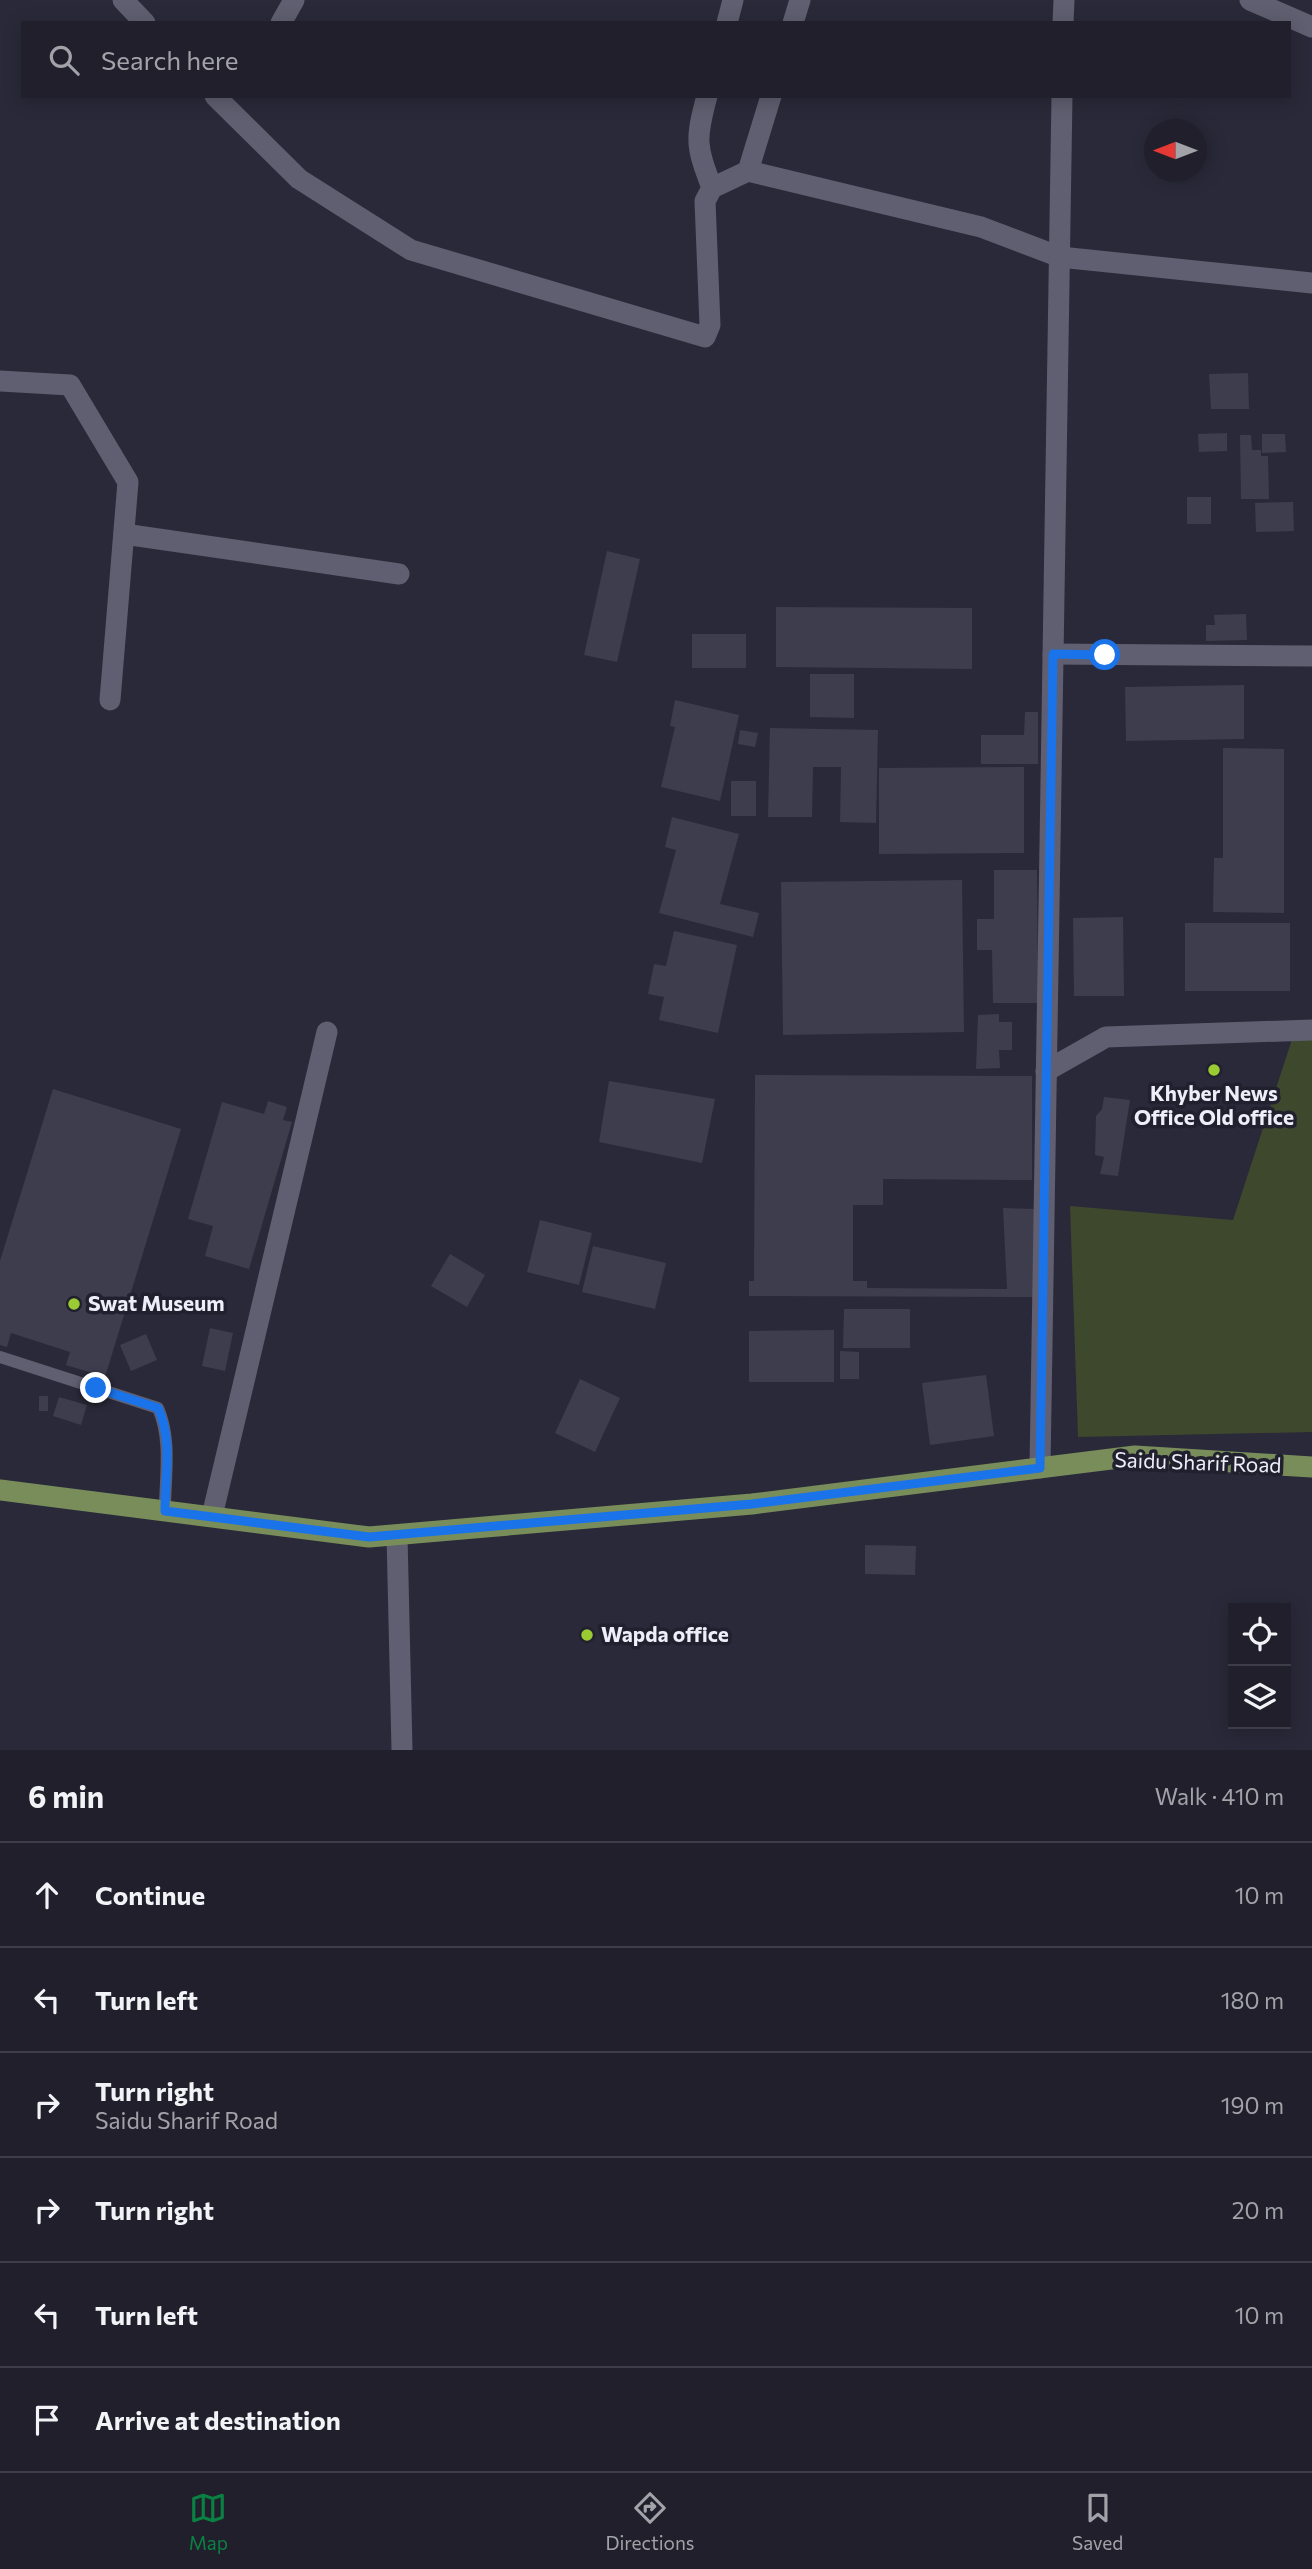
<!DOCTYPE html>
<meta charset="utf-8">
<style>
body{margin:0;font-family:Commissioner,sans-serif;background:#2d2c37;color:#f1f3f6}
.controls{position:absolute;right:21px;bottom:21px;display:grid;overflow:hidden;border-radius:0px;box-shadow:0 4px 18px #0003}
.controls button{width:63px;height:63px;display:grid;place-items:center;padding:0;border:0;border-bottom:2px solid #3d3d47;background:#201f2b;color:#f1f3f6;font:35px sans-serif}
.compass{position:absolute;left:1144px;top:119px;width:63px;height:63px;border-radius:50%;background:#201f2b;box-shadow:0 4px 18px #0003;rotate:270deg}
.stop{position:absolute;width:21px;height:21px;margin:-16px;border:5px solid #1a73e8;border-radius:50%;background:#fff}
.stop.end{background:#1a73e8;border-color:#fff;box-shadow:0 2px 7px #0008}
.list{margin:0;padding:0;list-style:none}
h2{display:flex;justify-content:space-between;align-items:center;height:91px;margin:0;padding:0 28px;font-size:30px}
h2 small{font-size:23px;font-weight:400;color:#a2a2a9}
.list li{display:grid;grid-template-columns:46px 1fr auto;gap:21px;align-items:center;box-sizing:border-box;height:105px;padding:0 28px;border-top:2px solid #3d3d47}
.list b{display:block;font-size:26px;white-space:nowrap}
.list p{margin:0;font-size:23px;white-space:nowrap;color:#a2a2a9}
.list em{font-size:23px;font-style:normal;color:#a2a2a9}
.icon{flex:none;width:38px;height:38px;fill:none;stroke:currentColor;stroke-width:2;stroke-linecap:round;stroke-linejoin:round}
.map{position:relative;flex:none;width:1312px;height:1750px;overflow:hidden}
.search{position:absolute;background:#201f2b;box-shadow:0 4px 18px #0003;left:21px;right:21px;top:21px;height:77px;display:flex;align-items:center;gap:18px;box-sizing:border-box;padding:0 24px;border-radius:0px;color:#a2a2a9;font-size:26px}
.sheet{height:721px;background:#201f2b}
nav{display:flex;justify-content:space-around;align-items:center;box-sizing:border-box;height:98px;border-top:2px solid #3d3d47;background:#201f2b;font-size:19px;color:#a2a2a9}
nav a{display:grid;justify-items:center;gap:4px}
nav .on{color:#0b8043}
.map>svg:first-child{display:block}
</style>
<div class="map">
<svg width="1312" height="1750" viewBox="0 0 1312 1750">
<rect width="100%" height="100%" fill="#2a2939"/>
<polygon fill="#3e482d" points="1296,1027 1312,1027 1312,1432 1078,1437 1070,1206 1233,1220"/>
<g fill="#3d3d4e">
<polygon points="1248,373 1249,409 1211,409 1209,374"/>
<polygon points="1227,433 1227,451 1199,452 1198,434"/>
<polygon points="1262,434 1285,434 1286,452 1262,453"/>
<polygon points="1240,435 1251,435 1252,450 1261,450 1261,456 1268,456 1269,499 1241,499"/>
<rect x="1187" y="497" width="24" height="27"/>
<polygon points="1293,502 1294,531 1256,532 1255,503"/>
<polygon points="607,551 640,559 617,662 584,655"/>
<polygon points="776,607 972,608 972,669 776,667"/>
<polygon points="1246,614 1247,640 1206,641 1206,625 1215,625 1214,615"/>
<rect x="692" y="634" width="54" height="34"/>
<polygon points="810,674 854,674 854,718 810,717"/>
<polygon points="1244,685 1244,739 1126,741 1125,687"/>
<polygon points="675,700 739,715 720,801 661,787 675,727 670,726"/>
<polygon points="1025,712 1038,712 1038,764 981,764 981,735 1024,735"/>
<polygon points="770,728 878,730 876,823 840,822 841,767 813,767 812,817 768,817"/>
<polygon points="740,730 758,733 755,747 738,744"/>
<polygon points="1223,748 1284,749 1284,913 1213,912 1214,858 1223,858"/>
<polygon points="1024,767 1024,853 879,854 879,768"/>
<rect x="731" y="781" width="25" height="35"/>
<polygon points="672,817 739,834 720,904 759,913 753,937 659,913 676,850 665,847"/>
<polygon points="994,870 1037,870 1038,1003 993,1003 992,950 977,950 977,919 994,919"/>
<polygon points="962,880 964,1032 783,1035 781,882"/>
<polygon points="1123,917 1124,996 1074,996 1073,918"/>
<rect x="1185" y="923" width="105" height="68"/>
<polygon points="674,931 737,945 718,1033 659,1020 664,997 648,994 654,964 666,966"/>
<polygon points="999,1014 999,1022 1012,1022 1012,1050 999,1050 1000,1068 976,1069 978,1015"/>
<polygon points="755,1075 1032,1076 1032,1180 883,1179 883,1205 853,1205 853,1281 867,1281 867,1288 1007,1289 1003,1208 1036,1209 1036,1297 749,1296 749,1281 754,1281"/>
<polygon points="609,1081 715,1099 702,1163 599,1142"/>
<polygon points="53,1089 181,1129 105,1377 66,1365 70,1352 11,1333 7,1347 0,1345 0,1261"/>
<polygon points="1104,1097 1130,1100 1118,1176 1100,1174 1104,1157 1095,1155 1096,1116 1102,1109"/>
<polygon points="268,1101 287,1107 283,1120 292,1122 249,1269 205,1256 213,1226 188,1219 222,1102 264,1114"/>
<polygon points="540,1220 592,1233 579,1285 527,1272"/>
<polygon points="593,1246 666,1263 655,1309 582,1292"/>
<polygon points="450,1254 485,1275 467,1307 431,1286"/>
<polygon points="844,1309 910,1309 910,1348 843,1348"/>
<polygon points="210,1328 233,1333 225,1371 202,1366"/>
<polygon points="834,1330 834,1382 749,1382 749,1331"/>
<polygon points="146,1334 157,1360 131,1371 120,1345"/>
<polygon points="840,1351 859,1352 859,1379 840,1379"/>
<polygon points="986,1375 994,1436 930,1445 922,1383"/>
<polygon points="580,1379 620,1398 595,1452 555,1433"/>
<rect x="39" y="1396" width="9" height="15"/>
<polygon points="59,1397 87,1405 81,1425 53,1416"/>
<polygon points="865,1545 916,1546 915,1575 865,1574"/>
</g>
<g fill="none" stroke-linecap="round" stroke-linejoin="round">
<path stroke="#5f5f71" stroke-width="12" d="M0,1357L158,1408C172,1440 165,1476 165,1511"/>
<g stroke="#5f5f71" stroke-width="21">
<polyline points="123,0 145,23"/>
<polyline points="1250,0 1312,27"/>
<polyline points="281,23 294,0"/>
<polyline points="727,23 733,0"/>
<polyline points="793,23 800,0"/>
<polyline points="1063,23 1064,0"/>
<polyline points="215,96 299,179 411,250 705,337 710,325 705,201 712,188 748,171 771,96"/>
<path d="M707,96C695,140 696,146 712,188"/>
<polyline points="748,171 981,227 1060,257 1312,283"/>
<polyline points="0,381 70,385 128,482 110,700"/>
<polyline points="124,534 399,574"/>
<polyline points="1053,654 1312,656"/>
<polyline points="1046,1071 1106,1037 1312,1030"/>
<polyline points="1040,1468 1062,96"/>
<polyline points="212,1516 327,1032"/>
<polyline points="397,1535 402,1750"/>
</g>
<polyline stroke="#798d5a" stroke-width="21" points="0,1490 369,1537 752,1504 1135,1456 1312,1467"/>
</g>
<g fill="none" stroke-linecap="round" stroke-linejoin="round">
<path stroke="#1a73e8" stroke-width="9" d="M96,1388L158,1408C173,1440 165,1476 165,1511L369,1537L752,1504L1040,1468L1053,654L1105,655"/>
</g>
<g fill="#9bcb32" stroke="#20202f" stroke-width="2.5">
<circle cx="1214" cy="1070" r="7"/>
<circle cx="74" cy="1304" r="7"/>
<circle cx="587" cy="1635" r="7"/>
</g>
<g text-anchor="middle" stroke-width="7" stroke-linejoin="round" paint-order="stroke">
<g font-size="21" font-weight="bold" fill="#eeeef9" stroke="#20202f" text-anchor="start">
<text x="1214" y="1101" text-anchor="middle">Khyber News<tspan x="1214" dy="24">Office Old office</tspan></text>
<text x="88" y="1311">Swat Museum</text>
<text x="601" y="1642">Wapda office</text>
</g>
<g font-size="21" fill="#eeeef9" stroke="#20202f">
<text transform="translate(1198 1463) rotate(2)" y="7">Saidu Sharif Road</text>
</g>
</g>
</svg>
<div class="controls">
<button><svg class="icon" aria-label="locate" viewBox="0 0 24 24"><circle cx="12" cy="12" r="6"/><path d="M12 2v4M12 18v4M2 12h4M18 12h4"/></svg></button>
<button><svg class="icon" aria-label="layers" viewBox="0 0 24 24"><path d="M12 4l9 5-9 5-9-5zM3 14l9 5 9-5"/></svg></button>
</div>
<svg class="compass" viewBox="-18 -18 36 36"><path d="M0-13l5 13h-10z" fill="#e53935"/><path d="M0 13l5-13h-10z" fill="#a2a2a9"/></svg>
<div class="stop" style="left:1105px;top:655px"></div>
<div class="stop end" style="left:96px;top:1388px"></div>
<div class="search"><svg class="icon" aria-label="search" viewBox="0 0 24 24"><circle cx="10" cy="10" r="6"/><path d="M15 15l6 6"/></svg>Search here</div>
</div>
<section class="sheet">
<h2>6 min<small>Walk · 410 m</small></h2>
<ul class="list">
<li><svg class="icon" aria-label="ahead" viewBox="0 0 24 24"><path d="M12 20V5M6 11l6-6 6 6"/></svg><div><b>Continue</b></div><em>10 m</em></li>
<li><svg class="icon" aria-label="left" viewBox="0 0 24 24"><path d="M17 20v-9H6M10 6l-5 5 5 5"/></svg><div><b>Turn left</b></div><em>180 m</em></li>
<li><svg class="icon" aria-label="right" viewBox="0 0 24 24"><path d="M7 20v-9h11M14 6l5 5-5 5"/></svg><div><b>Turn right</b><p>Saidu Sharif Road</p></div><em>190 m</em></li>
<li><svg class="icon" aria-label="right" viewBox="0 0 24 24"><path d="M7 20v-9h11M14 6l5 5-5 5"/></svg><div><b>Turn right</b></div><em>20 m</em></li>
<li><svg class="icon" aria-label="left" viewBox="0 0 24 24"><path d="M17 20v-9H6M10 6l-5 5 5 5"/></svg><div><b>Turn left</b></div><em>10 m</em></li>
<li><svg class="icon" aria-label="arrive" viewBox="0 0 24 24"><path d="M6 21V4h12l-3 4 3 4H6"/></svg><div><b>Arrive at destination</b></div></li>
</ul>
</section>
<nav>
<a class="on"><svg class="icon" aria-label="map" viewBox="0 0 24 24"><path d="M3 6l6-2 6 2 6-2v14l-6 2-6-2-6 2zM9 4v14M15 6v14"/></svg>Map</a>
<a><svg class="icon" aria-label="directions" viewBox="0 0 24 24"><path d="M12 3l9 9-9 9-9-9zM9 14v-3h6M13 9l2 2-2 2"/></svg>Directions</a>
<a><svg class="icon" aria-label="saved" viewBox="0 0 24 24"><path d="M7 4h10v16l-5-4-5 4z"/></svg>Saved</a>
</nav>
